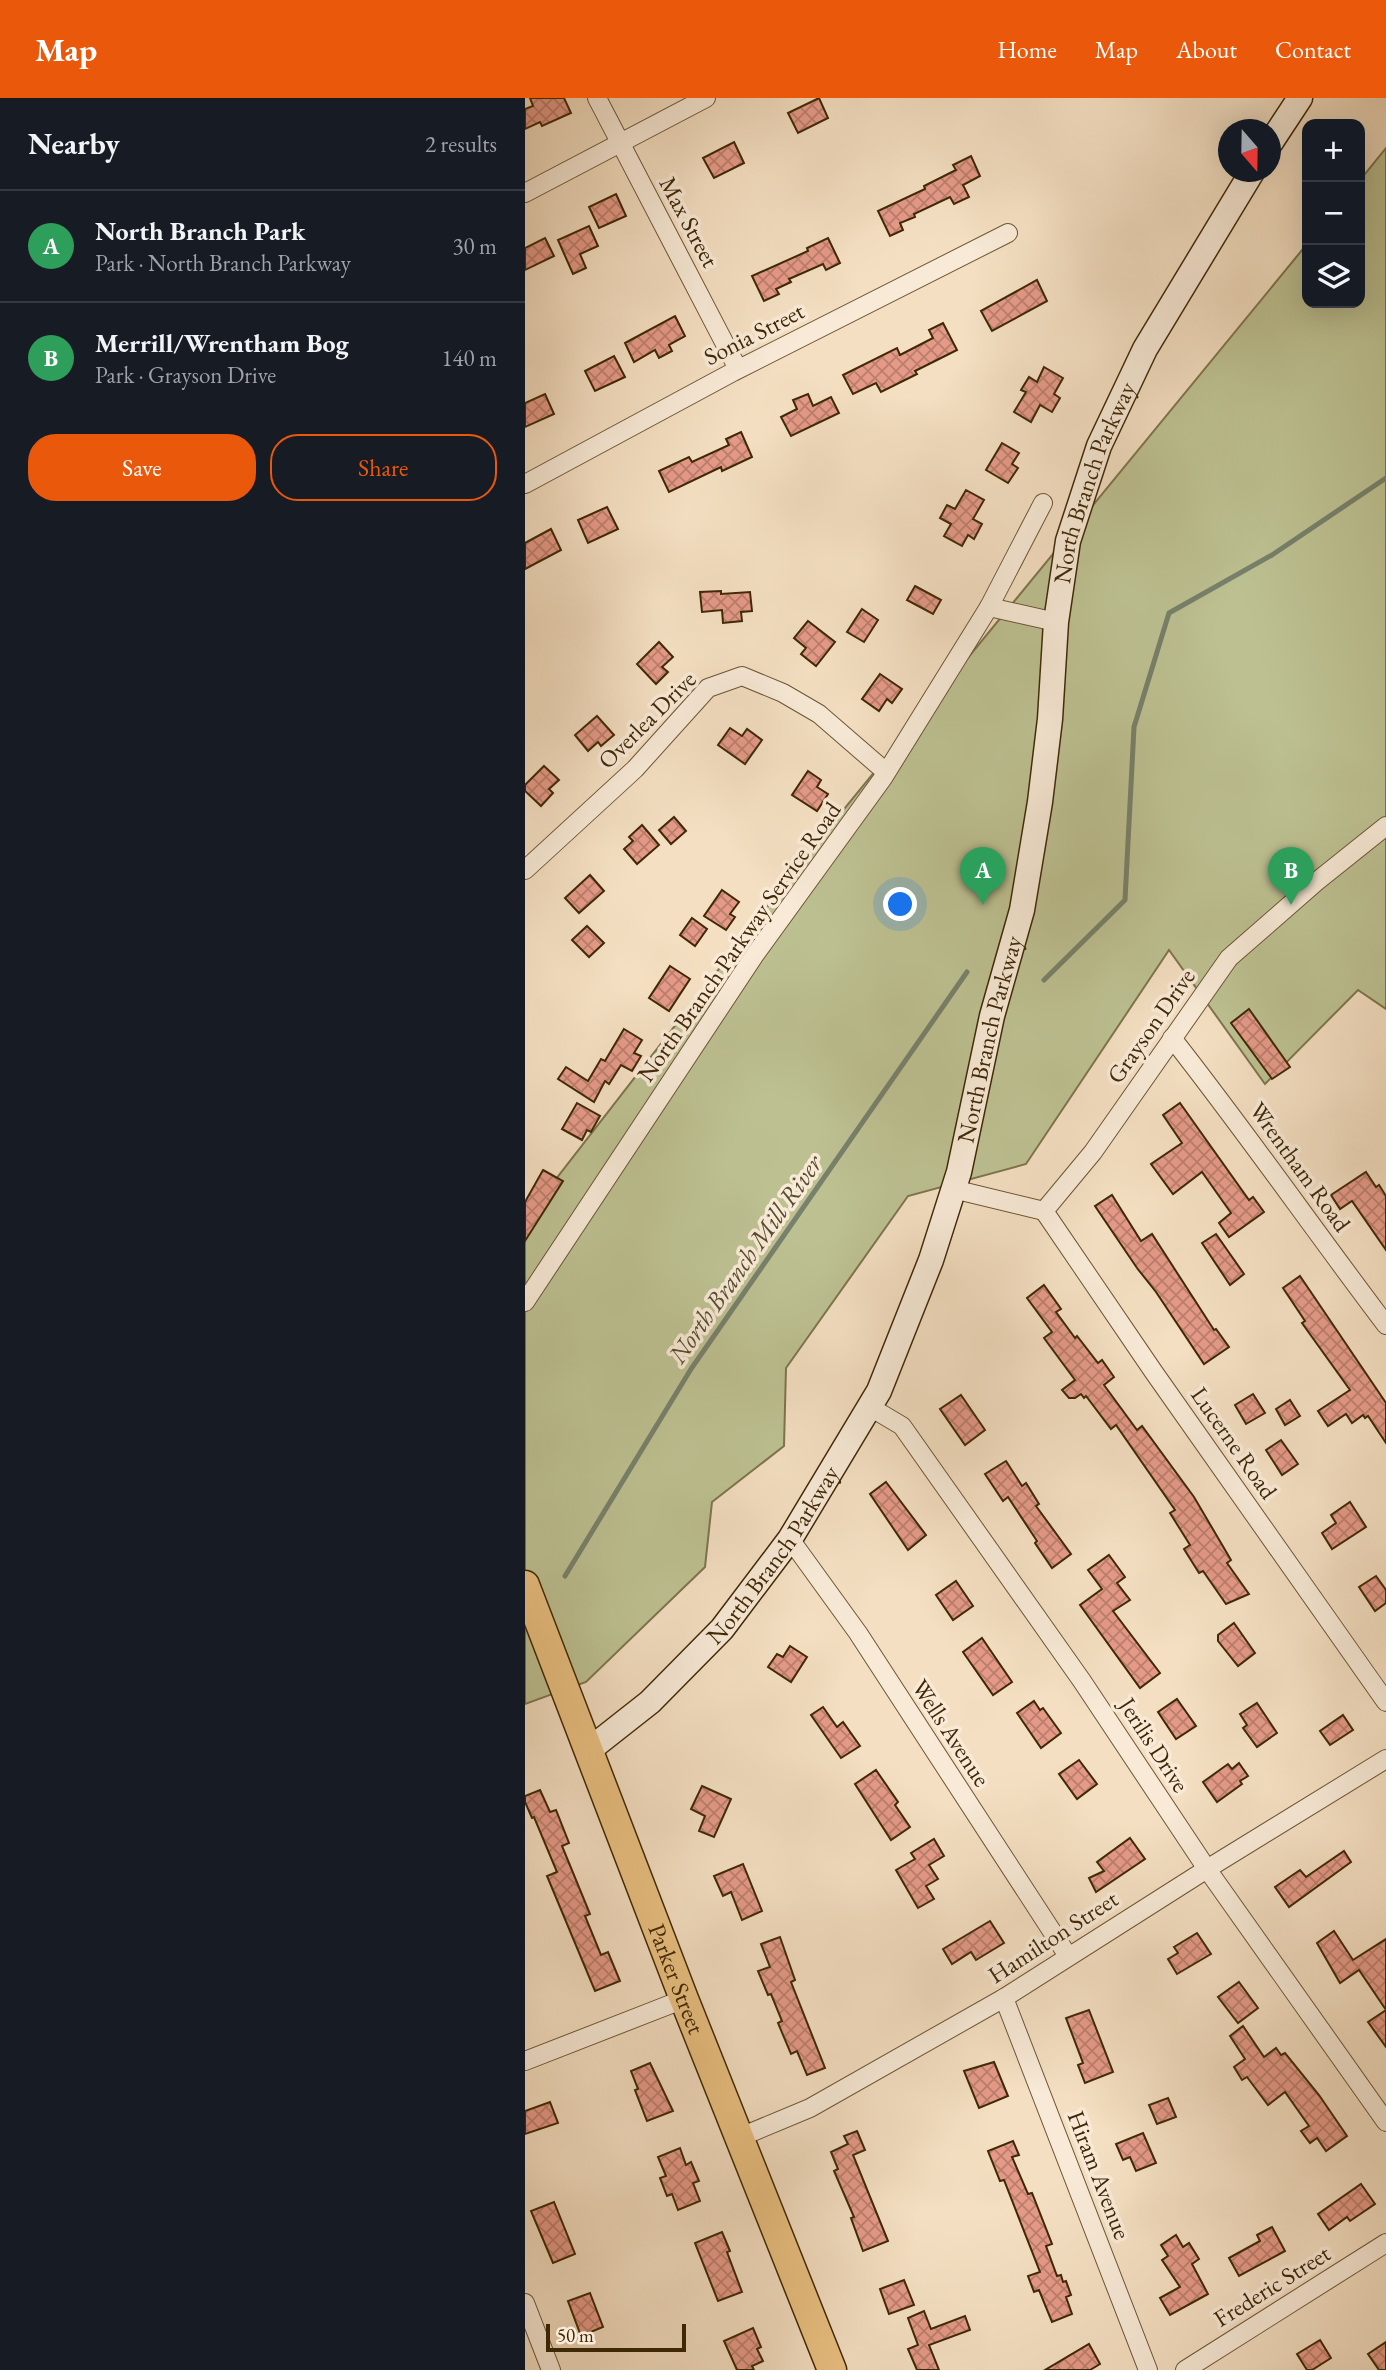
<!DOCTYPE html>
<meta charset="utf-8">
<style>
body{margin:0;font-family:"EB Garamond",serif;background:#20242c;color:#f1f3f6}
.controls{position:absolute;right:21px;top:21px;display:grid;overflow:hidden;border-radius:14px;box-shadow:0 7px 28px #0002}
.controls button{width:63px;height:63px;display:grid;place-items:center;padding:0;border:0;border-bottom:2px solid #363941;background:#171b24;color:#f1f3f6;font:35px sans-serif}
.compass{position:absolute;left:693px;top:21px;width:63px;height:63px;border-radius:50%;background:#171b24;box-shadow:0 7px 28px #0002;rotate:160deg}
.scale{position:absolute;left:21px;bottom:18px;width:140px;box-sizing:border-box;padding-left:7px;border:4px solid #3f2806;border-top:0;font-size:19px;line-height:24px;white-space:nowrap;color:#3f2806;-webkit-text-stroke:5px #f8ead7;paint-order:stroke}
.you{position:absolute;left:376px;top:807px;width:24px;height:24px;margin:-18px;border:5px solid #fff;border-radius:50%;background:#1a73e8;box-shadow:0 0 0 10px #1a73e833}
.badge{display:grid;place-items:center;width:46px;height:46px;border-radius:50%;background:#ea580c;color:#fff;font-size:23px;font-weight:700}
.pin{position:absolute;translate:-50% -58px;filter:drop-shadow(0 2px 4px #0008)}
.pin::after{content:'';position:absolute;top:37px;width:24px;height:21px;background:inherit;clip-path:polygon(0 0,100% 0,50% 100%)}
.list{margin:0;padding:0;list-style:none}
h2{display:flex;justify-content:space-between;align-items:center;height:91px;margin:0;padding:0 28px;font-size:30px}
h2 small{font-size:23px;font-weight:400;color:#9ea1a6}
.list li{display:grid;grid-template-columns:46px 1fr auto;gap:21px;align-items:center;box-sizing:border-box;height:112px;padding:0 28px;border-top:2px solid #363941}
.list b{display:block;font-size:26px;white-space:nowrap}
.list p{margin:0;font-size:23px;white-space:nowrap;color:#9ea1a6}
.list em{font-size:23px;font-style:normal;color:#9ea1a6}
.actions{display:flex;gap:14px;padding:21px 28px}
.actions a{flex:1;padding:16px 0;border:2px solid #ea580c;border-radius:28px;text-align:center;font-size:24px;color:#ea580c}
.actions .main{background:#ea580c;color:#fff}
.icon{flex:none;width:38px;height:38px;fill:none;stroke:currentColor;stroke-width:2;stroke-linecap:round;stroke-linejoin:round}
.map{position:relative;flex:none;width:861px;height:2272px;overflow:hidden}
header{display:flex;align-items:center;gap:42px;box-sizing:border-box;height:98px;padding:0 35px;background:#ea580c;color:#fff}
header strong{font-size:33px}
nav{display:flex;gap:38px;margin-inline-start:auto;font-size:24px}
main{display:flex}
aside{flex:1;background:#171b24}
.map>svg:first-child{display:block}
</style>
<header>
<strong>Map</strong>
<nav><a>Home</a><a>Map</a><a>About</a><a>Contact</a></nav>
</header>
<main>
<aside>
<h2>Nearby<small>2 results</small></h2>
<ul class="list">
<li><span class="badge" style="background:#2e9e5b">A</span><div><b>North Branch Park</b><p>Park · North Branch Parkway</p></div><em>30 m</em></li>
<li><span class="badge" style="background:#2e9e5b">B</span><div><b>Merrill/Wrentham Bog</b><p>Park · Grayson Drive</p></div><em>140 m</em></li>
</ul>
<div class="actions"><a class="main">Save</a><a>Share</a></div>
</aside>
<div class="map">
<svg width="861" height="2272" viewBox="0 0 861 2272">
<defs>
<pattern id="building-cross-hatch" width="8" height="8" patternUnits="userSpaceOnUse" patternTransform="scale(1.75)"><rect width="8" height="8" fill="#e59a88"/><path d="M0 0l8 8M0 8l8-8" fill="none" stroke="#bb7e6d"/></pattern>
</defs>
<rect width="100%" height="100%" fill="#f4dfc2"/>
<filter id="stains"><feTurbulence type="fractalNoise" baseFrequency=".00286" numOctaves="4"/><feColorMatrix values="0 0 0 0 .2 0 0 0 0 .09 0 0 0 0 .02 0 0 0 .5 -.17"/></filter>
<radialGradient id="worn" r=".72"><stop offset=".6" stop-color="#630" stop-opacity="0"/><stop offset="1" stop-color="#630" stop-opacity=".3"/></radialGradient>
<polygon fill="#bdc192" stroke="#7e744c" stroke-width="2" points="861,50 861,911 833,892 740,986 644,852 501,1066 383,1098 261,1270 259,1348 187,1404 180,1469 61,1584 0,1606 0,1121 301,733 782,146 782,205 835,205 835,82"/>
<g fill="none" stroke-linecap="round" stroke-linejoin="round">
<g stroke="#77816b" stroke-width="5">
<polyline points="519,882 600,802 609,629 644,515 747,457 861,380"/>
<polyline points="40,1478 166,1271 442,874"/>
</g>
</g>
<g fill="url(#building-cross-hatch)" stroke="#3f2806" stroke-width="2">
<polygon points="5,0 39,0 46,15 17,28 15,24 0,31 0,11 8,8"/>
<polygon points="294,0 303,20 273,35 263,15"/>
<polygon points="209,44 219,65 189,80 178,60"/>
<polygon points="446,58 455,78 438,87 444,99 429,106 425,99 389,116 390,119 375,125 378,132 365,138 353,113 400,91 399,88 431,72 428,67"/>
<polygon points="91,96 101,118 74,130 64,109"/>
<polygon points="64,128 73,148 55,156 61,170 48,176 33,142"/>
<polygon points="20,140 29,158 0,172 0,150"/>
<polygon points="303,140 315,165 301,172 298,166 264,181 266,184 251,191 254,196 239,203 227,178 283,153 282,150"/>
<polygon points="512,182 522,203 467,233 456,213"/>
<polygon points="150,218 160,238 144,247 147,253 134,260 130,252 109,264 100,245"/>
<polygon points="418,225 432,252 390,273 392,276 356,294 351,285 328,296 318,277 372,250 375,257 408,240 404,232"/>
<polygon points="89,258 100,279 70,293 60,273"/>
<polygon points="519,269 538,280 529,296 535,300 527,314 515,307 506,324 489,314 501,294 496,292 504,279 512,284"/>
<polygon points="20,296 29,316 0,329 0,305"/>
<polygon points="283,296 288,308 306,299 314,315 266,338 256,319 272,311 268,302"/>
<polygon points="216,334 227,359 197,373 196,369 144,394 134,373 164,359 167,364 204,347 201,341"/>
<polygon points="477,345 494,355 487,366 493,370 483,385 461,372"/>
<polygon points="441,392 459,402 448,421 457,426 449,441 443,437 437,448 419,438 426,426 415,420 422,407 430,411"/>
<polygon points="82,409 93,431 63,445 53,422"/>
<polygon points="26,431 36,452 0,471 0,445"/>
<polygon points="390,488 416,502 408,516 382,502"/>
<polygon points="196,493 196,496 225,494 227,513 216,514 217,523 198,525 197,512 177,514 175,494"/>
<polygon points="337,511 353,522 339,544 322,534"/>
<polygon points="283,523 310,544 291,568 276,556 281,550 269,540"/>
<polygon points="134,544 148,559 137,569 143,574 131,586 112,566"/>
<polygon points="355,576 377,591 367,605 362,601 354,613 337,601"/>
<polygon points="72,618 89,637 76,648 73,644 63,653 50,637"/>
<polygon points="205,630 217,638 222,631 237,642 220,666 193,647"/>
<polygon points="19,668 34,682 24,691 28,695 16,708 0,693 0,687"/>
<polygon points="283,673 296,682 292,689 303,696 292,713 267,697"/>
<polygon points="149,719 161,733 146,746 134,732"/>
<polygon points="117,727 134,747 112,766 99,751 108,743 104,739"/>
<polygon points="65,777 79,793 54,815 40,800"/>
<polygon points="197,792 214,804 205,816 210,819 201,832 179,818"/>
<polygon points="167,820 182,831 170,848 155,837"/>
<polygon points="62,828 79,845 64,859 47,842"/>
<polygon points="145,868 165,881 144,913 124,900"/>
<polygon points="724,911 765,969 747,981 706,925"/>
<polygon points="99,931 117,942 109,955 116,958 107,973 96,967 84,986 80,983 69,1004 33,981 41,969 63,983 76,961 80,963"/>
<polygon points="52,1005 75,1018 66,1034 62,1032 57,1042 37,1031"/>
<polygon points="655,1005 724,1102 728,1099 739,1114 704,1139 694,1125 706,1115 677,1074 648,1096 626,1066 657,1045 638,1017"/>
<polygon points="18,1072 38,1083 0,1143 0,1104"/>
<polygon points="841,1074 851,1089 854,1087 861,1098 861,1152 827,1103 815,1111 806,1097"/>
<polygon points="587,1097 616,1143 627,1136 689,1232 691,1231 704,1249 679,1266 631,1194 612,1170 570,1108"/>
<polygon points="691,1136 719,1176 705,1187 677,1145"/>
<polygon points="775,1178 861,1305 861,1345 843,1318 840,1320 838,1317 827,1325 821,1316 803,1328 793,1313 825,1292 777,1225 780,1223 758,1190"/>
<polygon points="519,1187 536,1211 531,1214 550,1240 552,1238 573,1265 577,1262 589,1279 579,1287 612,1332 617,1328 669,1399 706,1462 702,1465 724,1496 701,1506 678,1473 674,1475 659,1451 665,1447 645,1415 650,1412 591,1327 586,1331 561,1298 559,1300 556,1296 550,1300 544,1300 537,1292 550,1282 519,1240 527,1234 502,1200"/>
<polygon points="728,1296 740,1315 721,1326 710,1307"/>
<polygon points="436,1297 460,1332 440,1347 415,1311"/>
<polygon points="765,1302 775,1318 760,1327 751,1311"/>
<polygon points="756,1342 773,1366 757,1377 741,1352"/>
<polygon points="481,1363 497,1388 501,1385 514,1406 511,1408 546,1456 527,1470 510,1445 512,1443 483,1399 478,1403 460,1376"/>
<polygon points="361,1384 401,1437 383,1452 345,1396"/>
<polygon points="825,1404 841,1429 807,1451 797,1435 811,1425 806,1417"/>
<polygon points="584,1457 600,1479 592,1485 605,1502 588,1513 635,1575 615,1590 555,1507 577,1491 563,1472"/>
<polygon points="851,1478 861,1492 861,1505 850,1513 834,1489"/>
<polygon points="431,1483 448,1508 428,1522 411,1497"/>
<polygon points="709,1525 730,1555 713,1568 693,1543 693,1537"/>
<polygon points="457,1540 487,1584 468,1597 438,1554"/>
<polygon points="265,1548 282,1559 266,1584 243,1569 252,1556 258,1559"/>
<polygon points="652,1601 671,1628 651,1641 633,1614"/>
<polygon points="509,1603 515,1612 518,1610 536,1635 516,1650 492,1615"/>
<polygon points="732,1605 752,1635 732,1649 718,1630 722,1627 715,1616"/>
<polygon points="298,1609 312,1629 318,1624 335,1648 316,1660 286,1617"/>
<polygon points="818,1617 828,1632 805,1647 795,1633"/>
<polygon points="554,1662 572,1686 552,1701 534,1676"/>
<polygon points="714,1665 723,1678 715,1683 717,1686 692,1704 678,1684 703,1666 707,1671"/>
<polygon points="351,1672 373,1704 370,1707 385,1729 366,1742 330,1686"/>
<polygon points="177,1688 206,1701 189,1739 174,1733 180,1718 166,1711"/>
<polygon points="15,1692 25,1714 31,1712 44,1745 37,1748 65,1816 60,1818 76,1857 83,1854 95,1883 70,1893 22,1778 32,1774 9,1719 7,1720 0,1704 0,1698"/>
<polygon points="605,1740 620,1761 571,1794 564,1780 579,1773 572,1764"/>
<polygon points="409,1741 419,1758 404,1767 413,1781 401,1788 409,1801 393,1810 371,1772 390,1761 386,1755"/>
<polygon points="819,1753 826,1764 764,1809 750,1789 775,1772 781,1779"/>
<polygon points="218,1766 237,1813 217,1822 206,1794 198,1798 189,1778"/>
<polygon points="465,1823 479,1845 451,1862 446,1854 427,1866 418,1851"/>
<polygon points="809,1833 828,1862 861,1841 861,1949 843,1924 861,1912 834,1872 815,1885 792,1845"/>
<polygon points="672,1835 686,1856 652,1876 643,1861 653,1855 649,1849"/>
<polygon points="255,1839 270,1882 266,1884 300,1970 282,1977 272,1953 266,1956 253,1925 257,1923 246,1896 243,1897 233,1873 245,1869 236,1846"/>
<polygon points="714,1884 733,1910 713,1925 693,1899"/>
<polygon points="564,1912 588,1974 560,1985 553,1967 558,1965 541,1920"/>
<polygon points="718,1928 739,1959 751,1950 756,1957 760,1955 794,1997 822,2038 801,2053 792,2040 785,2045 776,2033 784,2028 760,1994 743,2007 722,1979 717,1982 709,1969 720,1961 705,1938"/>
<polygon points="469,1964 483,1998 454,2010 439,1973"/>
<polygon points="125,1965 148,2013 122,2023 110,1992 113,1991 106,1973"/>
<polygon points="643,2000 651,2019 632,2026 624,2007"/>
<polygon points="25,2004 33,2025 0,2036 0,2013"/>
<polygon points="332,2033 340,2052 328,2057 363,2143 338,2153 326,2120 329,2119 309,2073 313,2071 306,2054 323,2046 319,2038"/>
<polygon points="618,2035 631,2065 611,2073 605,2059 598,2062 591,2046"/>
<polygon points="488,2043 494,2057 487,2059 503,2096 507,2095 527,2146 521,2148 532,2178 536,2177 538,2184 541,2183 546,2197 541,2199 547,2216 527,2224 514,2192 509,2194 503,2178 515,2174 479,2082 475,2083 463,2053"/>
<polygon points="155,2050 161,2067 166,2064 174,2083 168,2085 175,2103 153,2112 147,2096 142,2098 135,2080 141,2078 133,2059"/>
<polygon points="836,2086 850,2106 825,2123 822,2119 804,2132 793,2116"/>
<polygon points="29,2104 50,2156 28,2165 6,2113"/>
<polygon points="747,2129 760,2153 714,2178 704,2160 735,2143 732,2137"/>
<polygon points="197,2134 205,2153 202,2154 217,2194 193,2203 170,2145"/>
<polygon points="651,2137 658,2149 664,2145 674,2161 667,2166 683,2196 645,2217 635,2200 655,2189 637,2162 643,2158 636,2147"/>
<polygon points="379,2182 389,2207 364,2216 355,2191"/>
<polygon points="65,2195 78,2229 56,2238 43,2203"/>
<polygon points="399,2213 406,2231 440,2218 445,2232 404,2247 414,2272 392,2272 383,2251 393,2247 383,2220"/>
<polygon points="228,2230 236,2249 232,2251 238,2263 227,2268 229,2272 212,2272 199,2243"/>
<polygon points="795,2242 806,2260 787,2272 782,2272 772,2256"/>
<polygon points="861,2244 861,2272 854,2272 843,2256"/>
<polygon points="564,2246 575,2266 565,2272 520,2272"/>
</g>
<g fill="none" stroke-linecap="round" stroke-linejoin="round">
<defs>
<g id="street">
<polyline points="72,0 213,271"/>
<polyline points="0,95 181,0"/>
<polyline points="0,386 208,274 483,135"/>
<polyline points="464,509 531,524"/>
<polyline points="0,772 110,671 183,590 217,578 258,595 294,616 361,674"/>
<path d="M647,940C721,1034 789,1132 861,1227"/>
<polyline points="428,1091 519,1113 568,1054 704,860 791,784 861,728"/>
<polyline points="519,1113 628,1273 861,1604"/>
<polyline points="0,1204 229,858 358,680 464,509 518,405"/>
<polyline points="345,1309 377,1328 557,1583 682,1771 861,2024"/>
<polyline points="265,1441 333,1535 543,1858"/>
<polyline points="479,1900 623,2272"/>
<polyline points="0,1963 159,1901"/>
<polyline points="213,2040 285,2010 479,1900 682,1771 861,1661"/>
<polyline points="0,2205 26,2272"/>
<polyline points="660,2272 861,2145"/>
</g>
<g id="secondary">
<polyline points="746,44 775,0"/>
<path id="s1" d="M64,1652L125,1604L197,1531L265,1441L354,1293L406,1162L434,1074L467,918L497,812L515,704L525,621L531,524L543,443L574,348L620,251L727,74"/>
</g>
<g id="primary">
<path id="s2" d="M0,1487L159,1901L307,2272"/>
</g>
</defs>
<use href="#street" stroke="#6c5635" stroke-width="20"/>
<use href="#secondary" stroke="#3f2806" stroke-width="27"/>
<use href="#primary" stroke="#3f2806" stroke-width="31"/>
<use href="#street" stroke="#f8ead7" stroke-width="18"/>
<use href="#secondary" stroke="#f8ead7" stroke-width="24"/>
<use href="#primary" stroke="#eac081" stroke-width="28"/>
</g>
<g text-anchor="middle" stroke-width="7" stroke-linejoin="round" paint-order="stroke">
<g font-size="24" fill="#3f2806" stroke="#f8ead7">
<text transform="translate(164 124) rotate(62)" y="8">Max Street</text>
<text transform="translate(229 236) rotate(-27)" y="8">Sonia Street</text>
<text dy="8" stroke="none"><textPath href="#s1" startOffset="1404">North Branch Parkway</textPath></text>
<text transform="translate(122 622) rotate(-45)" y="8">Overlea Drive</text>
<text transform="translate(214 844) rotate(-55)" y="8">North Branch Parkway Service Road</text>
<text transform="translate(626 928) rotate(-55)" y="8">Grayson Drive</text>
<text dy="8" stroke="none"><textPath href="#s1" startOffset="835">North Branch Parkway</textPath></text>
<text transform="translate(775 1069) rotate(54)" y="8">Wrentham Road</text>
<text transform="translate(709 1345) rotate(55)" y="8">Lucerne Road</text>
<text dy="8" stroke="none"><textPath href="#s1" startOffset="270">North Branch Parkway</textPath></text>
<text transform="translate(426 1635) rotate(57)" y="8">Wells Avenue</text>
<text transform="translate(629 1647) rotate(57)" y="8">Jerilis Drive</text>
<text transform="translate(528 1839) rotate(-33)" y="8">Hamilton Street</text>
<text dy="8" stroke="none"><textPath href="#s2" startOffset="422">Parker Street</textPath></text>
<text transform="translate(574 2077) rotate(69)" y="8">Hiram Avenue</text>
<text transform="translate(747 2188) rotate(-32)" y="8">Frederic Street</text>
</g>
<g font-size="26" font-style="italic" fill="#564d30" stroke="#f8ead7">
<text transform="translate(220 1161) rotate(-55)" y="9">North Branch Mill River</text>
</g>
</g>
<rect width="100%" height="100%" filter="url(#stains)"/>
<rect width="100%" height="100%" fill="url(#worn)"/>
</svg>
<div class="controls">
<button>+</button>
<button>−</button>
<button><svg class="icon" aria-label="layers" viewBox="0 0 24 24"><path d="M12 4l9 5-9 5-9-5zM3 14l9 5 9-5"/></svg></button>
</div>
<svg class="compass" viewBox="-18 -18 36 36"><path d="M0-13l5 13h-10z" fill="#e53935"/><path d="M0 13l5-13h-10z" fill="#9ea1a6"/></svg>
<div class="scale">50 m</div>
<div class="you"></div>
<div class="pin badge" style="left:458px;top:807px;background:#2e9e5b">A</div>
<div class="pin badge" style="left:766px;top:807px;background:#2e9e5b">B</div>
</div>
</main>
